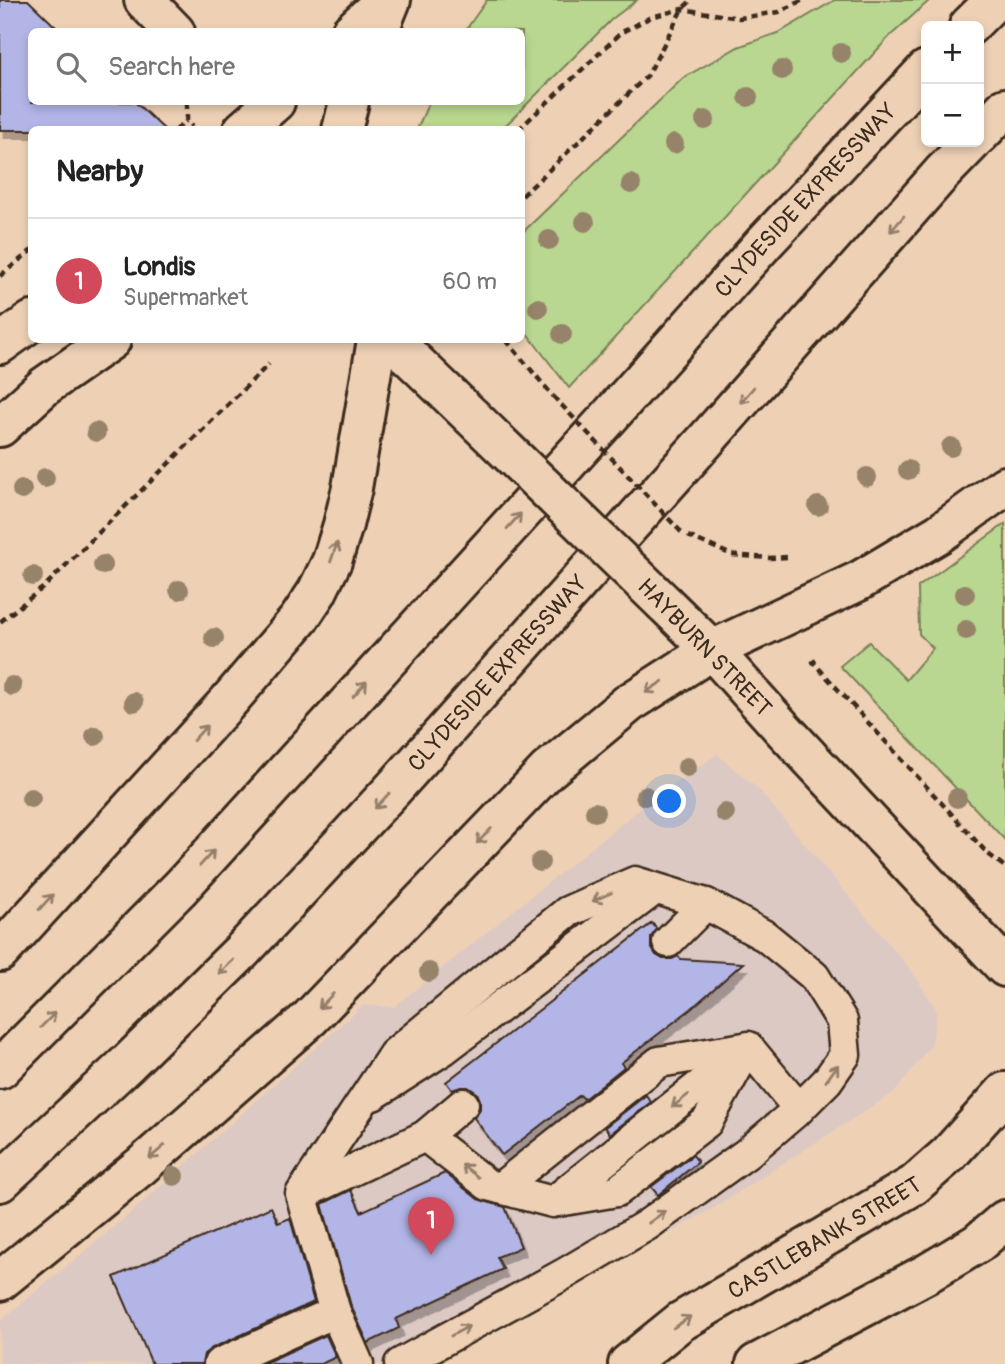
<!DOCTYPE html>
<meta charset="utf-8">
<style>
body{margin:0;font-family:Pangolin,sans-serif;background:#f6f6f6;color:#222}
.controls{position:absolute;right:21px;top:21px;display:grid;overflow:hidden;border-radius:10px;box-shadow:0 4px 10px #0003}
.controls button{width:63px;height:63px;display:grid;place-items:center;padding:0;border:0;border-bottom:2px solid #e0e0e0;background:#fff;color:#222;font:35px sans-serif}
.you{position:absolute;left:670px;top:802px;width:24px;height:24px;margin:-18px;border:5px solid #fff;border-radius:50%;background:#1a73e8;box-shadow:0 0 0 10px #1a73e833}
.badge{display:grid;place-items:center;width:46px;height:46px;border-radius:50%;background:#d1495b;color:#fff;font-size:23px;font-weight:700}
.pin{position:absolute;translate:-50% -58px;filter:drop-shadow(0 2px 4px #0008)}
.pin::after{content:'';position:absolute;top:37px;width:24px;height:21px;background:inherit;clip-path:polygon(0 0,100% 0,50% 100%)}
.list{margin:0;padding:0;list-style:none}
h2{display:flex;justify-content:space-between;align-items:center;height:91px;margin:0;padding:0 28px;font-size:30px}
h2 small{font-size:23px;font-weight:400;color:#767676}
.list li{display:grid;grid-template-columns:46px 1fr auto;gap:21px;align-items:center;box-sizing:border-box;height:126px;padding:0 28px;border-top:2px solid #e0e0e0}
.list b{display:block;font-size:26px;white-space:nowrap}
.list p{margin:0;font-size:23px;white-space:nowrap;color:#767676}
.list em{font-size:23px;font-style:normal;color:#767676}
.icon{flex:none;width:38px;height:38px;fill:none;stroke:currentColor;stroke-width:2;stroke-linecap:round;stroke-linejoin:round}
.map{position:relative;flex:none;width:1005px;height:1364px;overflow:hidden}
.search{position:absolute;background:#fff;box-shadow:0 4px 10px #0003;left:28px;top:28px;width:497px;height:77px;display:flex;align-items:center;gap:18px;box-sizing:border-box;padding:0 24px;border-radius:10px;color:#767676;font-size:26px}
.panel{position:absolute;background:#fff;box-shadow:0 4px 10px #0003;left:28px;top:126px;width:497px;height:217px;border-radius:10px}
.map>svg:first-child{display:block}
</style>
<div class="map">
<svg width="1005" height="1364" viewBox="0 0 1005 1364">
<defs>
<filter id="shadow"><feDropShadow dx="4.5" dy="8" stdDeviation="0" flood-color="#0004"/></filter>
</defs>
<rect width="100%" height="100%" fill="#eed1b5"/>
<filter id="ink" filterUnits="userSpaceOnUse"><feTurbulence type="fractalNoise" baseFrequency=".0143" numOctaves="2"/><feDisplacementMap in="SourceGraphic" scale="14" xChannelSelector="R" yChannelSelector="G"/><feConvolveMatrix kernelMatrix="1 2 1 2 8 2 1 2 1" color-interpolation-filters="sRGB"/></filter>
<g filter="url(#ink)">
<polygon fill="#dcc9c4" points="717,754 759,790 912,971 937,1011 932,1044 895,1092 715,1207 517,1319 425,1364 0,1364 0,1321 133,1211 363,1005 394,1007 642,807"/>
<g fill="#b9d790" stroke="#7a8057" stroke-width="2">
<polygon points="487,0 637,0 612,19 502,129 417,129 429,102 522,102 522,32 465,31"/>
<polygon points="835,0 930,0 889,37 569,388 522,327 522,233 683,78 738,47 780,32"/>
<polygon points="1005,524 1005,840 840,666 869,642 906,680 933,648 919,634 918,587"/>
</g>
<g fill="#b3b5e7" stroke="#3b2a1e" stroke-width="2" filter="url(#shadow)">
<polygon points="0,0 28,0 61,32 32,32 32,102 135,102 165,130 0,130"/>
<polygon points="652,923 657,929 651,937 651,947 656,955 663,959 672,959 678,956 681,959 743,963 691,1009 621,1063 624,1067 584,1099 580,1095 502,1155 474,1118 480,1109 480,1100 477,1093 468,1087 461,1087 452,1090 446,1082"/>
<polygon points="646,1095 651,1102 610,1134 605,1127"/>
<polygon points="693,1155 698,1162 658,1195 651,1187"/>
<polygon points="445,1173 478,1199 505,1207 521,1247 497,1257 503,1269 396,1319 399,1328 368,1343 351,1306 322,1204 351,1190 361,1212"/>
<polygon points="271,1207 278,1223 290,1218 314,1302 212,1348 204,1354 202,1364 152,1364 114,1277"/>
<polygon points="326,1335 336,1357 321,1364 262,1364"/>
</g>
<g fill="none" stroke-linecap="round" stroke-linejoin="round">
<defs>
<g id="service">
<polyline points="668,942 706,904"/>
<polyline points="373,1095 443,1050 655,889"/>
<polyline points="425,1136 463,1104"/>
<polyline points="500,1188 659,1062 744,1048"/>
<polyline points="302,1194 425,1136 488,1185 553,1202 748,1047 799,1109"/>
<polyline points="558,1201 617,1191 707,1122 741,1060"/>
<polyline points="335,1312 301,1194 394,1054 567,912 635,882 706,904 765,936 814,976 842,1021 845,1055 827,1081 799,1109 746,1154 647,1225 566,1273 400,1364"/>
<polyline points="219,1364 335,1312 358,1364"/>
</g>
<polyline id="minor" points="144,0 175,32"/>
<g id="tertiary">
<polyline points="351,32 385,0"/>
<polyline points="243,130 275,102"/>
<polyline points="0,344 32,321"/>
<polyline points="0,427 45,386 111,340"/>
<path id="s1" d="M628,1364L680,1322L914,1185L948,1155L1005,1092"/>
<polyline points="756,1364 928,1273 978,1243 1005,1220"/>
</g>
<g id="secondary">
<polyline points="378,32 391,0"/>
<polyline points="342,130 349,102"/>
<polyline points="392,340 471,416"/>
<polyline points="665,604 712,650 782,728 1005,967"/>
<polyline points="712,650 859,581 940,533 1005,486"/>
</g>
<g id="primary">
<polyline points="969,26 995,0"/>
<polyline points="979,135 1005,108"/>
<polyline points="0,952 228,702 299,619 317,592 332,561 343,525 352,488 377,340"/>
<path id="s2" d="M0,1069L181,887L609,417L764,243L926,70"/>
<path id="s3" d="M0,1182L128,1063L241,952L393,789L706,440L942,173L972,142"/>
<polyline points="0,1281 141,1166 310,1018 547,771 629,703 712,650"/>
</g>
</defs>
<use href="#service" stroke="#3b2a1e" stroke-width="35"/>
<use href="#minor" stroke="#3b2a1e" stroke-width="44"/>
<use href="#tertiary" stroke="#3b2a1e" stroke-width="44"/>
<use href="#secondary" stroke="#3b2a1e" stroke-width="44"/>
<use href="#primary" stroke="#3b2a1e" stroke-width="44"/>
<g stroke="#3b2a1e" stroke-width="4.5" stroke-dasharray="7 5" stroke-linecap="butt">
<polyline points="187,102 187,121 192,127"/>
<polyline points="176,130 186,121"/>
<polyline points="518,130 622,32 651,17 682,9 739,18 779,12 803,0"/>
<polyline points="522,196 648,75 682,9 692,0"/>
<polyline points="0,276 32,250"/>
<polyline points="506,340 553,396"/>
<polyline points="688,536 732,555 768,558 788,557"/>
<polyline points="0,622 45,586 269,364"/>
<polyline points="816,660 813,662 987,853 1005,867"/>
</g>
<use href="#service" stroke="#eed1b5" stroke-width="30"/>
<use href="#minor" stroke="#eed1b5" stroke-width="38"/>
<use href="#tertiary" stroke="#eed1b5" stroke-width="38"/>
<use href="#secondary" stroke="#eed1b5" stroke-width="38"/>
<use href="#primary" stroke="#eed1b5" stroke-width="38"/>
<defs>
<polyline id="secondary-bridge" points="471,416 665,604"/>
</defs>
<use href="#secondary-bridge" stroke="#3b2a1e" stroke-width="44" stroke-linecap="butt"/>
<polyline stroke="#3b2a1e" stroke-width="4.5" stroke-dasharray="7 5" stroke-linecap="butt" points="553,396 684,535"/>
<use href="#secondary-bridge" stroke="#eed1b5" stroke-width="38"/>
</g>
<g fill="#96836b">
<circle cx="841" cy="53" r="10"/>
<circle cx="782" cy="70" r="10"/>
<circle cx="748" cy="97" r="10"/>
<circle cx="705" cy="120" r="10"/>
<circle cx="674" cy="144" r="10"/>
<circle cx="631" cy="184" r="10"/>
<circle cx="585" cy="222" r="10"/>
<circle cx="549" cy="240" r="10"/>
<circle cx="538" cy="308" r="10"/>
<circle cx="562" cy="334" r="10"/>
<circle cx="96" cy="432" r="10"/>
<circle cx="951" cy="447" r="10"/>
<circle cx="908" cy="470" r="10"/>
<circle cx="867" cy="477" r="10"/>
<circle cx="45" cy="478" r="10"/>
<circle cx="22" cy="490" r="10"/>
<circle cx="818" cy="506" r="10"/>
<circle cx="103" cy="565" r="10"/>
<circle cx="33" cy="576" r="10"/>
<circle cx="179" cy="590" r="10"/>
<circle cx="965" cy="594" r="10"/>
<circle cx="966" cy="630" r="10"/>
<circle cx="214" cy="638" r="10"/>
<circle cx="12" cy="686" r="10"/>
<circle cx="134" cy="702" r="10"/>
<circle cx="95" cy="736" r="10"/>
<circle cx="687" cy="767" r="10"/>
<circle cx="645" cy="796" r="10"/>
<circle cx="31" cy="798" r="10"/>
<circle cx="957" cy="798" r="10"/>
<circle cx="595" cy="812" r="10"/>
<circle cx="725" cy="813" r="10"/>
<circle cx="540" cy="862" r="10"/>
<circle cx="429" cy="972" r="10"/>
<circle cx="174" cy="1176" r="10"/>
</g>
<defs><path id="oneway-shaft" d="M-6 0H5M1.5-3L5.5 0L1.5 3" fill="none" stroke-width="1.6" stroke-linecap="round" stroke-linejoin="round" transform="scale(1.75)"/></defs>
<g stroke="#947e6a">
<use href="#oneway-shaft" transform="translate(897 224) rotate(131)"/>
<use href="#oneway-shaft" transform="translate(747 395) rotate(131)"/>
<use href="#oneway-shaft" transform="translate(514 521) rotate(-48)"/>
<use href="#oneway-shaft" transform="translate(334 552) rotate(-71)"/>
<use href="#oneway-shaft" transform="translate(654 687) rotate(147)"/>
<use href="#oneway-shaft" transform="translate(360 689) rotate(-48)"/>
<use href="#oneway-shaft" transform="translate(200 733) rotate(-48)"/>
<use href="#oneway-shaft" transform="translate(382 801) rotate(133)"/>
<use href="#oneway-shaft" transform="translate(484 836) rotate(134)"/>
<use href="#oneway-shaft" transform="translate(207 858) rotate(-48)"/>
<use href="#oneway-shaft" transform="translate(602 897) rotate(156)"/>
<use href="#oneway-shaft" transform="translate(46 902) rotate(-48)"/>
<use href="#oneway-shaft" transform="translate(226 967) rotate(136)"/>
<use href="#oneway-shaft" transform="translate(326 1001) rotate(134)"/>
<use href="#oneway-shaft" transform="translate(48 1020) rotate(-45)"/>
<use href="#oneway-shaft" transform="translate(832 1073) rotate(-54)"/>
<use href="#oneway-shaft" transform="translate(680 1101) rotate(142)"/>
<use href="#oneway-shaft" transform="translate(157 1152) rotate(139)"/>
<use href="#oneway-shaft" transform="translate(470 1171) rotate(-142)"/>
<use href="#oneway-shaft" transform="translate(657 1217) rotate(-36)"/>
<use href="#oneway-shaft" transform="translate(682 1322) rotate(-34)"/>
<use href="#oneway-shaft" transform="translate(460 1331) rotate(-29)"/>
</g>
</g>
<g text-anchor="middle" stroke-width="7" stroke-linejoin="round" paint-order="stroke">
<g font-size="23" fill="#3b2a1e" stroke="#eed1b5">
<text dy="8" stroke="none"><textPath href="#s2" startOffset="1185">CLYDESIDE EXPRESSWAY</textPath></text>
<text transform="translate(705 647) rotate(46)" y="8">HAYBURN STREET</text>
<text dy="8" stroke="none"><textPath href="#s3" startOffset="712">CLYDESIDE EXPRESSWAY</textPath></text>
<text dy="8" stroke="none"><textPath href="#s1" startOffset="234">CASTLEBANK STREET</textPath></text>
</g>
</g>
</svg>
<div class="controls">
<button>+</button>
<button>−</button>
</div>
<div class="you"></div>
<div class="pin badge" style="left:431px;top:1255px">1</div>
<div class="search"><svg class="icon" aria-label="search" viewBox="0 0 24 24"><circle cx="10" cy="10" r="6"/><path d="M15 15l6 6"/></svg>Search here</div>
<section class="panel">
<h2>Nearby<small></small></h2>
<ul class="list">
<li><span class="badge">1</span><div><b>Londis</b><p>Supermarket</p></div><em>60 m</em></li>
</ul>
</section>
</div>
